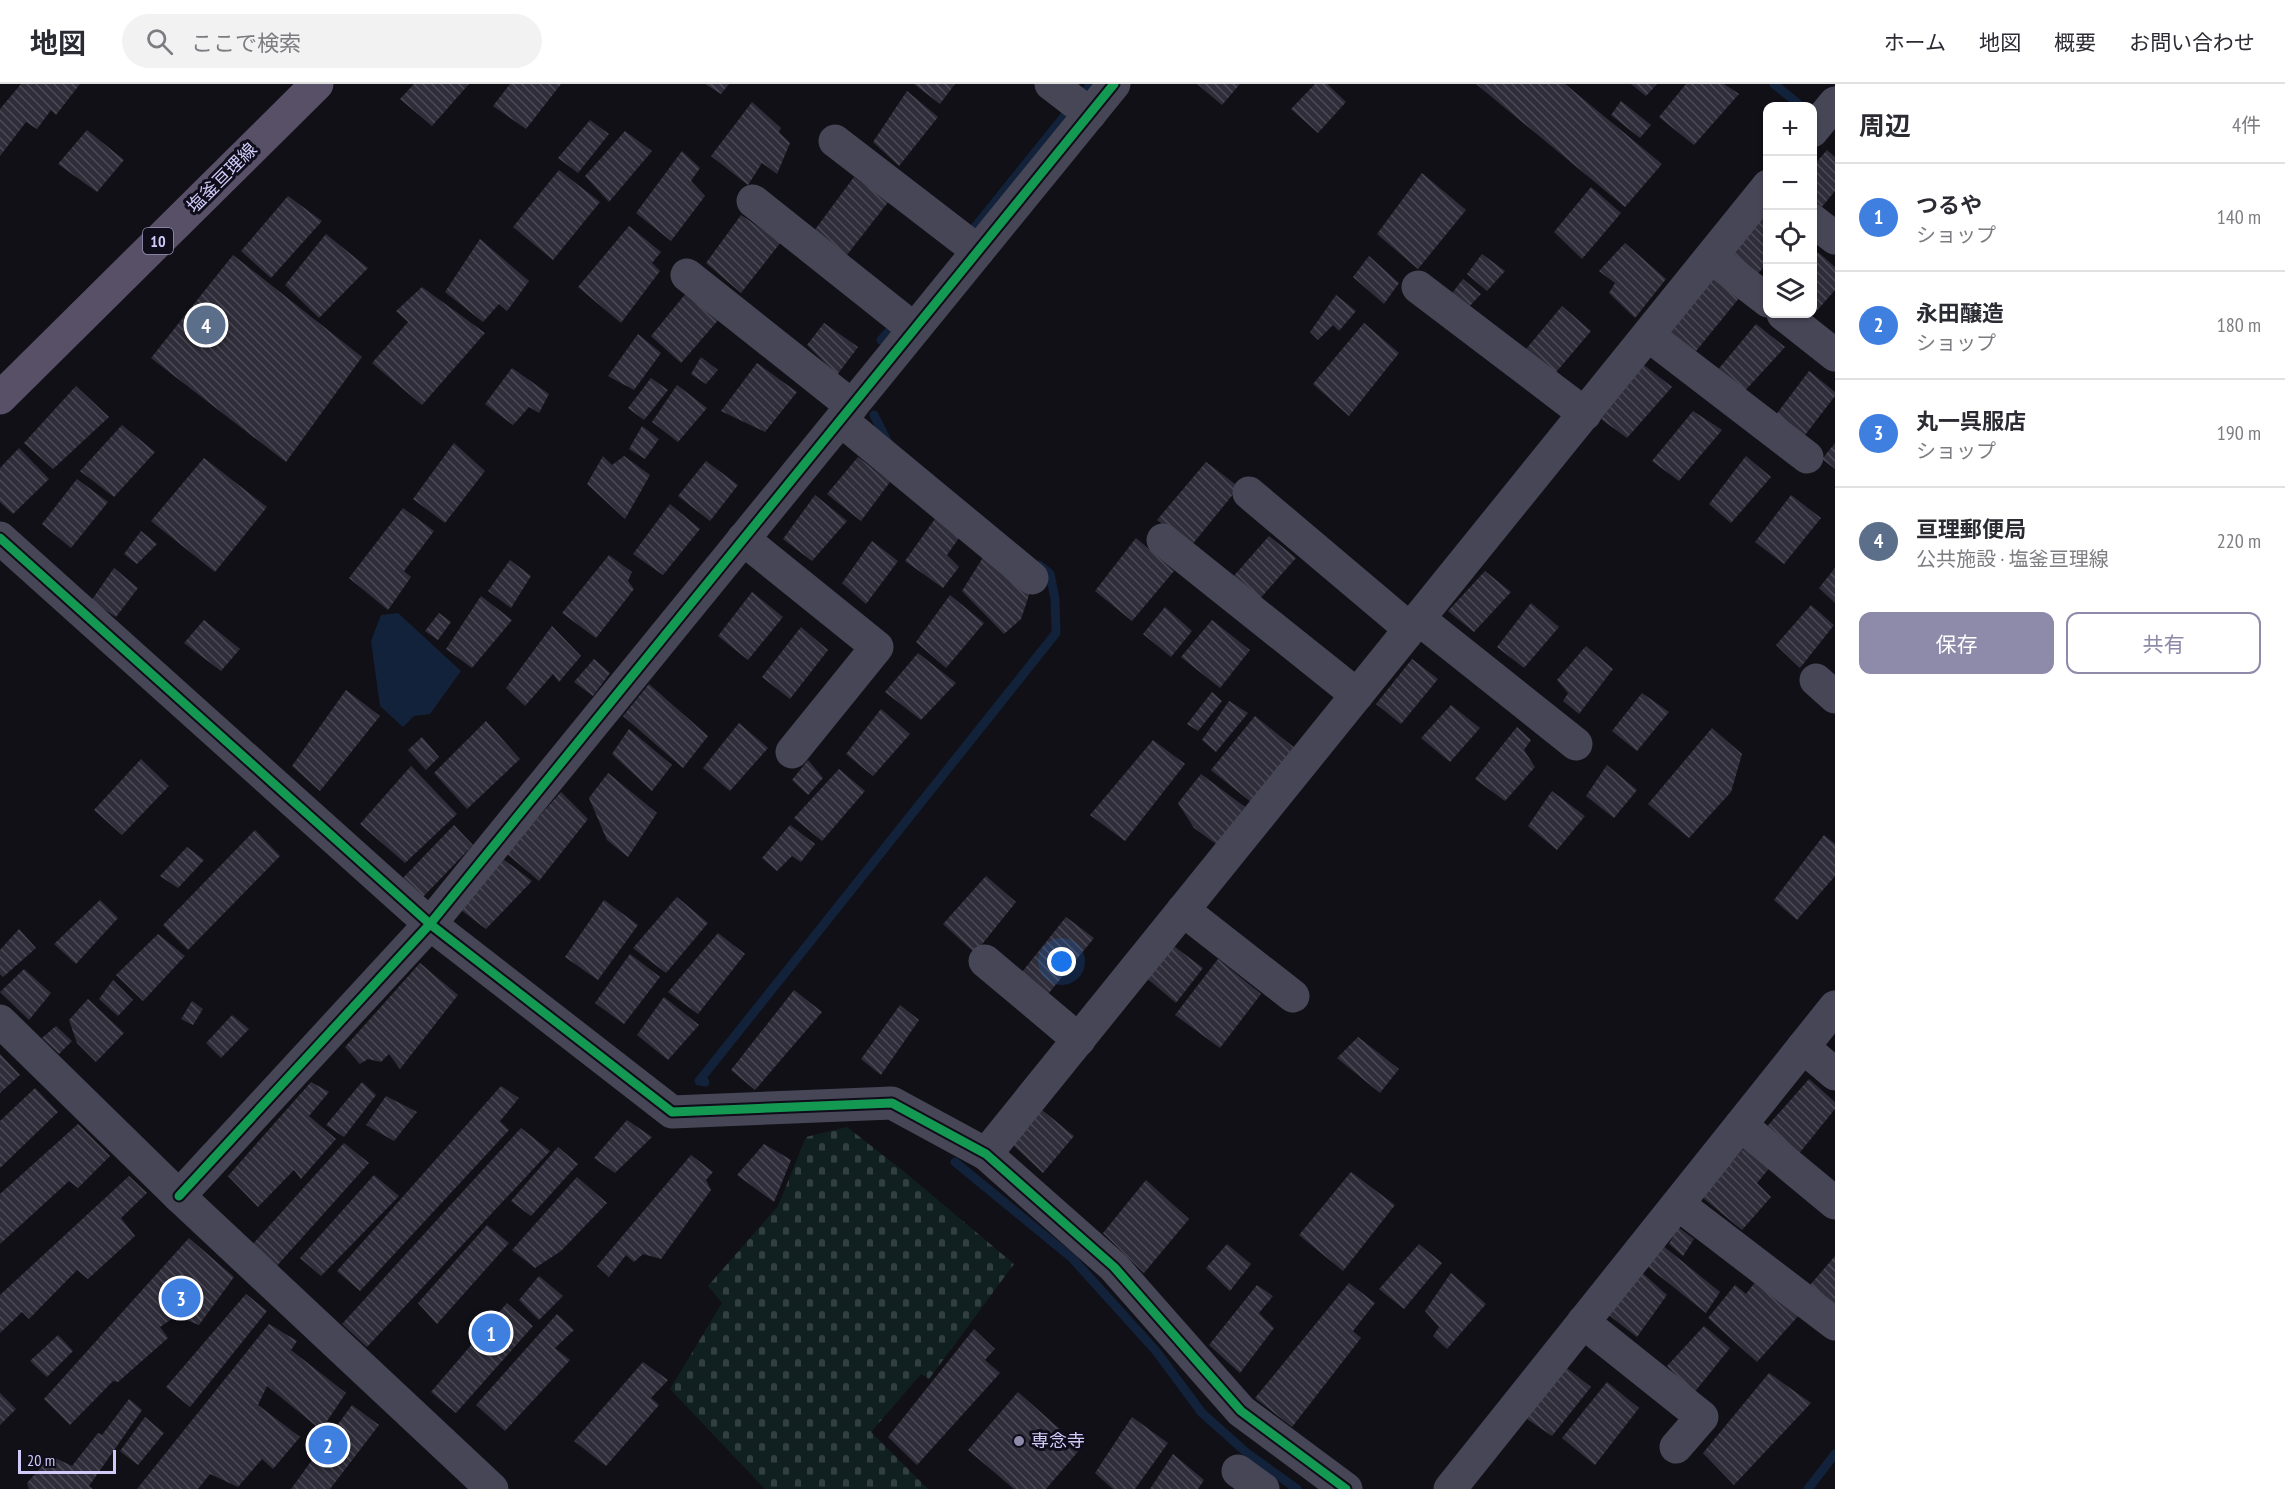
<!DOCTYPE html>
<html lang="ja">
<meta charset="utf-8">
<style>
body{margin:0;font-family:"PT Sans Narrow","Noto Sans JP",sans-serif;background:#f2f2f3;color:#2b2b33}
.controls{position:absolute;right:18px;top:18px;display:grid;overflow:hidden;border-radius:12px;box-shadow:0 2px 4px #0004}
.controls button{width:54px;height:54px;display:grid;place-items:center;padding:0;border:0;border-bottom:2px solid #e1e1e2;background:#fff;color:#2b2b33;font:30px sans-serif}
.scale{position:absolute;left:18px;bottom:15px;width:98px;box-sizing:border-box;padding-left:6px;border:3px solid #d0cbf9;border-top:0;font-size:16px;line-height:21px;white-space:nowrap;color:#d0cbf9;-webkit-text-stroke:4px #0f0d1a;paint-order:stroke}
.you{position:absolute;left:1062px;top:878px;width:21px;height:21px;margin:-15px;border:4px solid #fff;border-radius:50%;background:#1a73e8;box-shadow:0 0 0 9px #1a73e833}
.badge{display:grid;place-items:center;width:39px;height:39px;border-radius:50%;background:#8d8aaa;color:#fff;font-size:20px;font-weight:700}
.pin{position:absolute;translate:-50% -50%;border:3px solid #fff;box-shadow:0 2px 6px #0006}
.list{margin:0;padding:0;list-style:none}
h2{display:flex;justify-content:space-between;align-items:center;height:78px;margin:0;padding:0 24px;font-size:26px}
h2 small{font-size:20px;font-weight:400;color:#7c7c81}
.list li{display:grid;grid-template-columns:39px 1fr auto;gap:18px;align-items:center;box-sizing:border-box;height:108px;padding:0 24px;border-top:2px solid #e1e1e2}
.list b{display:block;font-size:22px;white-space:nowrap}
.list p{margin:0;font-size:20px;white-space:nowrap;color:#7c7c81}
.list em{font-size:20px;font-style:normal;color:#7c7c81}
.actions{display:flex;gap:12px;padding:18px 24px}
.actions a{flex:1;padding:14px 0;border:2px solid #8d8aaa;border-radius:12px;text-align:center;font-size:21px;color:#8d8aaa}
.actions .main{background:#8d8aaa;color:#fff}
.icon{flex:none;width:33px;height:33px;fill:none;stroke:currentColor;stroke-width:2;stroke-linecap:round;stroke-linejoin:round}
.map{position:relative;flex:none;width:1835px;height:1405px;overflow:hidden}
header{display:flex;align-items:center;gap:36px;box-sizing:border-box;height:84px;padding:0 30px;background:#fff;border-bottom:2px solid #e1e1e2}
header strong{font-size:28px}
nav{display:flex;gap:33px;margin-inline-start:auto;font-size:21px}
.search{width:420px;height:54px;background:#f2f2f3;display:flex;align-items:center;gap:15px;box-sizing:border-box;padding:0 21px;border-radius:33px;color:#7c7c81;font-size:22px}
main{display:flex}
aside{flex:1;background:#fff}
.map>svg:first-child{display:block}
</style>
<header>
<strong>地図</strong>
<div class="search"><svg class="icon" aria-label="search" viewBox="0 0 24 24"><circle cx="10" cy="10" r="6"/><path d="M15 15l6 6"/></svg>ここで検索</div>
<nav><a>ホーム</a><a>地図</a><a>概要</a><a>お問い合わせ</a></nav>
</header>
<main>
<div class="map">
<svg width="1835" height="1405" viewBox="0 0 1835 1405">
<defs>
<pattern id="cemetery-stones" width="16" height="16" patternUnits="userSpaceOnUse" patternTransform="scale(1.5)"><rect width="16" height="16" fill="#102021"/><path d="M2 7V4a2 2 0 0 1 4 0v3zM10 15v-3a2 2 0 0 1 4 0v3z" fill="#323f42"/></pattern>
<pattern id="building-back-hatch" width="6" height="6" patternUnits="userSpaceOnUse" patternTransform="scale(1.5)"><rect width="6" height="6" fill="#2f2d39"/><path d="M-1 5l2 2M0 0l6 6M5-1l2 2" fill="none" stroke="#4c4a56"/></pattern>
</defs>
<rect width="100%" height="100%" fill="#111017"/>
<polygon fill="url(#cemetery-stones)" points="847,1043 902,1086 1014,1180 929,1295 921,1290 871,1348 928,1405 765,1405 670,1305 722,1219 708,1202 778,1122 806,1053"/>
<polygon fill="#12223a" points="398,529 461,587 430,630 414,632 403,643 380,622 371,557 381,531"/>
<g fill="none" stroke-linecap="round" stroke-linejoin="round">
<g stroke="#12223a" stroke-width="9">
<polyline points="1774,0 1801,22"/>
<polyline points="1087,5 1091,0"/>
<polyline points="975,143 1066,30"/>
<polyline points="881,256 892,244"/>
<polyline points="874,331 888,359"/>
<polyline points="705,998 699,997 1056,549 1055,515 1050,490 1039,481"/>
<polyline points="955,1078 1072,1174 1156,1267 1202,1329 1248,1370 1297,1405"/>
<polyline points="1808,1405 1835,1370"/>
</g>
</g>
<g fill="url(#building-back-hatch)">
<polygon points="21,0 80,0 56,31 51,26 37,45 26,38 0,72 0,25"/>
<polygon points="414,0 469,0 432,42 400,15"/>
<polygon points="510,0 561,0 526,45 493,22"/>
<polygon points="705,0 729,0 721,10"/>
<polygon points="914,0 955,0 940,20"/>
<polygon points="1197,0 1240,0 1222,21"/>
<polygon points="1315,0 1327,0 1346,18 1318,49 1291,25"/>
<polygon points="1476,0 1565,0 1662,80 1625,123"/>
<polygon points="1631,0 1657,0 1646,12"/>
<polygon points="1686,0 1724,0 1739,10 1694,61 1659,33"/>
<polygon points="907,7 938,33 899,82 873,58"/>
<polygon points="1621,17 1651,41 1640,54 1611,31"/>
<polygon points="752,18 781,44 779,48 790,59 777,90 762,79 748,101 711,72"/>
<polygon points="590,36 609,50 578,89 558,74"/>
<polygon points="87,46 124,76 97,108 58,80"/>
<polygon points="625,47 652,67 609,118 585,92"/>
<polygon points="1827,66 1835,73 1835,107 1820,125 1812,119 1812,83"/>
<polygon points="682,67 700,84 691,97 705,112 671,157 636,129"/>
<polygon points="559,86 600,118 553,176 513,143"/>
<polygon points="1422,89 1466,126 1418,185 1377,150"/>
<polygon points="854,93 889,117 843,176 811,151"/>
<polygon points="1591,103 1621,129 1582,175 1554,148"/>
<polygon points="288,112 322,137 271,194 241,167"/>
<polygon points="1768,122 1768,178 1754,194 1728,174"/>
<polygon points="741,131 781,158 741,209 706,179"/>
<polygon points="629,142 661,168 652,179 660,187 621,239 578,203"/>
<polygon points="326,150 368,184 319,234 285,201"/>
<polygon points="480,155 529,197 507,227 499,220 483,238 445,208"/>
<polygon points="1625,159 1666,195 1635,234 1609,209 1615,199 1599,187"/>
<polygon points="1818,168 1835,183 1835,206 1807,238 1797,230 1812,230 1812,175"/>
<polygon points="1482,170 1505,187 1487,207 1467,190"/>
<polygon points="233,171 362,273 286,378 151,274"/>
<polygon points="1369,172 1399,199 1384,220 1353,193"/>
<polygon points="1712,192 1740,213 1692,272 1666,251"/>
<polygon points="1463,195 1481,210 1467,225 1449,213"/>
<polygon points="422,203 485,249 422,321 372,279 408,238 396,227"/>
<polygon points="687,208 720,234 681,279 651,252"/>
<polygon points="1336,211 1356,227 1339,247 1333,241 1318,256 1310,248"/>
<polygon points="1562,222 1591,247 1552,293 1522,270"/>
<polygon points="824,239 858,263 837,291 807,261"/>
<polygon points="1364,239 1399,269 1349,332 1313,300"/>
<polygon points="1756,240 1785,263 1743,309 1716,288"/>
<polygon points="638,250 661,269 634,306 608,292"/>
<polygon points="701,273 718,286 706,300 691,290"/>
<polygon points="757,279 797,308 765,348 721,327"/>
<polygon points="1644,281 1672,303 1627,354 1601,335"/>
<polygon points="512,284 549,310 539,329 529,323 513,341 485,320"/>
<polygon points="1809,287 1835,308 1835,312 1802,355 1775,332"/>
<polygon points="651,294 668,306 644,336 628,324"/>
<polygon points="677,301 707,324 678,358 652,338"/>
<polygon points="76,302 109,333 53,385 24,359"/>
<polygon points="1693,327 1722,346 1679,397 1652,377"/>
<polygon points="122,341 155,368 114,413 80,387"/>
<polygon points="642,342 659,355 645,375 629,365"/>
<polygon points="454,359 485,387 445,439 413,415"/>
<polygon points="1835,359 1835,385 1822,375"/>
<polygon points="19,364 49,395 13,430 0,418 0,384"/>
<polygon points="603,372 612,381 624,372 650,391 625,435 587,400"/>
<polygon points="1746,372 1771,393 1731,439 1709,420"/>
<polygon points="858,373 890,398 861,437 827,410"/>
<polygon points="204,374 267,423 215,488 151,437"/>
<polygon points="706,377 738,401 710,437 678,412"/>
<polygon points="1206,378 1239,403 1191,462 1157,436"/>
<polygon points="77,395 108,418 71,464 42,440"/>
<polygon points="815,411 847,437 812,477 783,455"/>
<polygon points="1791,411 1821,434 1784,480 1755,458"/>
<polygon points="670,420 700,445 663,491 633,470"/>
<polygon points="403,424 434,447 404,487 411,493 388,526 349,494"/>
<polygon points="937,432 961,451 947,471 959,483 943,504 905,477"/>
<polygon points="141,447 157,460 137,480 124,470"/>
<polygon points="1269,452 1296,474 1257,518 1232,494"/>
<polygon points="1136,454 1174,487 1132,537 1095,507"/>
<polygon points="872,457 898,477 866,520 842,499"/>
<polygon points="987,467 1031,505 1021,535 1004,550 962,507"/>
<polygon points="609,471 632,488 628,497 634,505 596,554 562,529"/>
<polygon points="510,476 531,492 511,524 488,507"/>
<polygon points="114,484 138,504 116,533 91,517"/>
<polygon points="1835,484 1835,519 1819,504"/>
<polygon points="1485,487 1511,508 1474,548 1448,527"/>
<polygon points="752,508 783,533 748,576 718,552"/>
<polygon points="950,511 984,539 946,584 916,558"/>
<polygon points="481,512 512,536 472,584 446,565"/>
<polygon points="1531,519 1559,543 1524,584 1497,563"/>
<polygon points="1811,521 1834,541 1800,584 1776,561"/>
<polygon points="1165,523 1192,547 1171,573 1143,550"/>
<polygon points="439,529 451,538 438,556 425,547"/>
<polygon points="204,536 240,565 221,587 184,559"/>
<polygon points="1212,536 1250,566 1220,604 1181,573"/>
<polygon points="552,542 581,572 559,598 553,590 525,622 506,604"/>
<polygon points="801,543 828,566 790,615 762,593"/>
<polygon points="1586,562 1613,585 1579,630 1563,617 1568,609 1557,596"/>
<polygon points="918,569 956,599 921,636 885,608"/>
<polygon points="594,575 610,589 593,612 574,598"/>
<polygon points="1412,575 1438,595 1401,640 1376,620"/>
<polygon points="649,600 708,652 683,684 623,632"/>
<polygon points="346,606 380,632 320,707 292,682"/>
<polygon points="1212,608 1222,617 1198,647 1187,640"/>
<polygon points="1642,609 1669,628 1637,667 1612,647"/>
<polygon points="1229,617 1248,629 1216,668 1202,656"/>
<polygon points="1451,621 1480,644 1450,678 1421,654"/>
<polygon points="881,625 910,650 873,692 846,670"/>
<polygon points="1255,632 1296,665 1251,718 1211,686"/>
<polygon points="486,637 520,675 467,725 434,689"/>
<polygon points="739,639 768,664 730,707 703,684"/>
<polygon points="1517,643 1531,656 1524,666 1535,683 1505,717 1475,695"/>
<polygon points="1712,644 1742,670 1731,708 1689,754 1648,720"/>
<polygon points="629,645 672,681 652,707 612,670"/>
<polygon points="422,653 439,673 426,686 408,666"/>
<polygon points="1153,656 1185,680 1125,757 1090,731"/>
<polygon points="141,675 169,702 122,751 94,726"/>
<polygon points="808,676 823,694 808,711 792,696"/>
<polygon points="1607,681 1637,706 1614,734 1586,712"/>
<polygon points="411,682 457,730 405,779 360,740"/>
<polygon points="839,685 865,707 822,757 794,734"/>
<polygon points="608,689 657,729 628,773 607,756 589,714"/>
<polygon points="1201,690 1245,723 1216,760 1194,744 1178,719"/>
<polygon points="1552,707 1585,732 1557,766 1528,742"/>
<polygon points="561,708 588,735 539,797 506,769"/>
<polygon points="454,741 473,761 422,814 400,797"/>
<polygon points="790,741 815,760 801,778 792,772 777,787 762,774"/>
<polygon points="255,746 280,772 188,866 163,841"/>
<polygon points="1824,751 1835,760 1835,792 1797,836 1774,816"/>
<polygon points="187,763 204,776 178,804 160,792"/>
<polygon points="499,772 532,797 486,845 457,823"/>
<polygon points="986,792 1016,818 975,869 943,840"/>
<polygon points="677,813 708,839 666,889 633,864"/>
<polygon points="100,816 118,834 76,880 54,860"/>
<polygon points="604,816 638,841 598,896 565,873"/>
<polygon points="1066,833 1094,854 1044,915 1018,893"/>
<polygon points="19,845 36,864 3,893 0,890 0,866"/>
<polygon points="718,849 745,870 698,930 668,908"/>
<polygon points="158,850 185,872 143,917 116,891"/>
<polygon points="1171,860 1203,884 1176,919 1143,891"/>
<polygon points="630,870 660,893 624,940 595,919"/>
<polygon points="1218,875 1261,910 1220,964 1175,931"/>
<polygon points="420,879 458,911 400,985 389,970 381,978 368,975 360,980 345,963"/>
<polygon points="24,885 51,909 29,936 0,908"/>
<polygon points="113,896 133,916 118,932 99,915"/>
<polygon points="794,906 822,928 755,1006 731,986"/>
<polygon points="664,913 699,941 668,976 637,951"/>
<polygon points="88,915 124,949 96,978 77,959 69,936"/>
<polygon points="192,917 203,925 193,941 181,935"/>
<polygon points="900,921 919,936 881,991 861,975"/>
<polygon points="232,931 249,945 221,974 206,959"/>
<polygon points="56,942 72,957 59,970 42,954"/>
<polygon points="1358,953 1399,985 1380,1009 1337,974"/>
<polygon points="0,970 20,991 0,1009"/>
<polygon points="1809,995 1835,1018 1835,1025 1797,1072 1764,1046"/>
<polygon points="311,998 329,1008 309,1032 336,1055 301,1095 294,1086 258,1123 228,1092"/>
<polygon points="362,998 376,1011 344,1053 326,1041"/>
<polygon points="501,1002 519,1014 500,1037 509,1046 360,1207 337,1187"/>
<polygon points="35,1004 58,1028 0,1084 0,1037"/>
<polygon points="386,1012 417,1028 394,1057 366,1041"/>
<polygon points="1042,1026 1074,1052 1043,1089 1013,1061"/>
<polygon points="627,1036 652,1053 615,1089 594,1074"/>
<polygon points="78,1040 110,1072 78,1104 69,1097 0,1160 0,1110"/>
<polygon points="521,1044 550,1067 367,1263 342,1240"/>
<polygon points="344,1059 369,1079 274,1185 252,1161"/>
<polygon points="764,1060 791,1076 774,1118 737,1091"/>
<polygon points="1746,1062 1772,1081 1757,1099 1771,1113 1742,1146 1702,1113"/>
<polygon points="558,1063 578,1080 531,1132 511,1117"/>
<polygon points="691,1071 713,1088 706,1096 711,1106 661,1175 643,1170 634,1178 626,1171 609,1193 597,1182"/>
<polygon points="1351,1088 1395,1121 1343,1187 1299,1151"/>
<polygon points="374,1091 399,1112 321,1192 300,1174"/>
<polygon points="129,1092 147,1109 121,1134 135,1152 88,1195 77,1186 29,1235 22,1228 0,1249 0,1211"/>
<polygon points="577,1093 607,1119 561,1167 535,1184 512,1166"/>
<polygon points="1146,1096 1189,1135 1144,1189 1103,1149"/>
<polygon points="487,1141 509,1159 437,1240 418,1219"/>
<polygon points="1678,1143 1694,1155 1683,1172 1669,1160"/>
<polygon points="189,1154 234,1193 199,1241 176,1232 160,1243 168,1254 118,1298 113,1297 70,1341 44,1315"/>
<polygon points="1227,1160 1251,1180 1230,1207 1206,1184"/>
<polygon points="1419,1160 1442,1179 1404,1225 1379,1205"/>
<polygon points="1662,1161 1720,1208 1706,1229 1647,1182"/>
<polygon points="1835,1172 1835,1220 1810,1201"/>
<polygon points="1639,1186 1667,1211 1637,1253 1606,1229"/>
<polygon points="1451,1189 1486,1220 1447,1265 1433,1252 1439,1243 1425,1227"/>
<polygon points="539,1192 563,1212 539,1236 519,1216"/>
<polygon points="1759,1193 1801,1229 1757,1278 1708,1234 1735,1201 1746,1210"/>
<polygon points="1349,1199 1375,1219 1353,1247 1361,1254 1292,1343 1255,1314"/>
<polygon points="1257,1201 1273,1212 1259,1229 1274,1244 1240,1289 1209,1261"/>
<polygon points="246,1210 267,1227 190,1323 166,1303"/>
<polygon points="507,1219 533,1242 456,1329 431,1308"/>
<polygon points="557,1230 574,1246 555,1264 570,1276 505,1347 476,1321"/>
<polygon points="269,1240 297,1257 291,1266 346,1309 321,1346 267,1302 258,1321 300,1353 273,1385 262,1375 238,1403 210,1390 198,1405 137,1405"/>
<polygon points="1704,1242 1730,1264 1693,1310 1667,1282"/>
<polygon points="974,1245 995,1265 985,1276 1000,1289 917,1381 888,1353"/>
<polygon points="58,1251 73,1267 47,1293 30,1277"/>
<polygon points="643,1278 668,1296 651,1314 659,1321 606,1382 574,1357"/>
<polygon points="1563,1281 1591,1303 1552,1352 1521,1331"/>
<polygon points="1769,1289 1811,1319 1734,1401 1703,1369"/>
<polygon points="1607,1298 1639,1324 1595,1381 1562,1354"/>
<polygon points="1018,1308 1081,1364 1046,1405 1014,1405 968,1366"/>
<polygon points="0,1309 16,1325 0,1341"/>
<polygon points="129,1315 142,1326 89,1402 93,1405 29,1405 27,1399 51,1372 72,1382 98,1349 102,1351"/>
<polygon points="352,1321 379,1341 330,1405 291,1405"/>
<polygon points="145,1333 164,1349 138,1381 120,1367"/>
<polygon points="1132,1333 1168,1359 1135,1405 1113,1405 1095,1389"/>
<polygon points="1173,1370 1204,1396 1198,1405 1150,1405"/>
</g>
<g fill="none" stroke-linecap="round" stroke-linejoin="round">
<g stroke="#464656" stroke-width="33">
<polyline points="1051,0 1090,30"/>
<polyline points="1812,47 1835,19"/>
<polyline points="835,57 978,167"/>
<polyline points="753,117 914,245"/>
<polyline points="1812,136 1835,154"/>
<polyline points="1711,173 1768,217"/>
<polyline points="687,191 852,322"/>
<polyline points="1418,203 1585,330"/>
<polyline points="1783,230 1835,271"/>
<polyline points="1648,251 1807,373"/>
<polyline points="841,336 1032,494"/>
<polyline points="1249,409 1410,545"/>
<polyline points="0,454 430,840 672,1028 892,1019 986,1070 1114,1183 1241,1327 1346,1405"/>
<polyline points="743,455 877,563 792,668"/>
<polyline points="1163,456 1357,611"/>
<polyline points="1419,535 1576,660"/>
<polyline points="1816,596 1835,613"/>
<polyline points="1183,826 1293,912"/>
<polyline points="985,877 1079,956"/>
<polyline points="1803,963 1835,990"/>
<polyline points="1741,1041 1835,1119"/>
<polyline points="986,1070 1768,102"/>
<polyline points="179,1112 430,840 1114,0"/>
<polyline points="1678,1120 1835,1240"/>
<polyline points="1583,1238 1702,1333 1676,1363"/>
<polyline points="1238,1387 1263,1405"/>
<polyline points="1450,1405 1835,923"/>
</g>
<polyline stroke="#464656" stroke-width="33" points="0,937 179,1112 492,1405"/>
<polyline stroke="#585067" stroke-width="33" points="0,314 317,0"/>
<defs>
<g id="cycleway">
<polyline points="0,454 430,840 672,1028 892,1019 986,1070 1114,1183 1241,1327 1346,1405"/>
<polyline points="179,1112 430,840 1114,0"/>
</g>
</defs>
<use href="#cycleway" stroke="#0f0d1a" stroke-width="13"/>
<use href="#cycleway" stroke="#139951" stroke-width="9"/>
</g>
<circle fill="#8d8aaa" stroke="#0f0d1a" stroke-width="2" cx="1019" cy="1357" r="6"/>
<g text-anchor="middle" stroke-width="6" stroke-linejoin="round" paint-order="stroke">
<rect fill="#0f0d1a" stroke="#9692b6" stroke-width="1.5" x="143" y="144" width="30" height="26" rx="4.5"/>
<g font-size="16" font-weight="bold" fill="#d0cbf9">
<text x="158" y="163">10</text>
</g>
<g font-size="18" fill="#d0cbf9" stroke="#0f0d1a">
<text transform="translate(222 94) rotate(-45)" y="6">塩釜亘理線</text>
</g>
<g font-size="18" fill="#d0cbf9" stroke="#0f0d1a" text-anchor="start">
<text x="1031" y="1363">専念寺</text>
</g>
</g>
</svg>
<div class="controls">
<button>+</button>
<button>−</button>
<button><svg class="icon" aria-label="locate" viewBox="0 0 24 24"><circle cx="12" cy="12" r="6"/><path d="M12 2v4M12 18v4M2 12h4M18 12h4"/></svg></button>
<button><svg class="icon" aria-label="layers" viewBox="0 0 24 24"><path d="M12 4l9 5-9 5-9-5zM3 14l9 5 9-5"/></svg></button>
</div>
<div class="scale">20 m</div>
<div class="you"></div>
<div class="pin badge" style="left:491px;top:1249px;background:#3f7fe0">1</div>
<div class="pin badge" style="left:328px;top:1361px;background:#3f7fe0">2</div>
<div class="pin badge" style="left:181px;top:1214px;background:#3f7fe0">3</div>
<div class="pin badge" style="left:206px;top:241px;background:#5c6f8a">4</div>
</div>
<aside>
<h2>周辺<small>4件</small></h2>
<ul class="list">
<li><span class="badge" style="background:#3f7fe0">1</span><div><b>つるや</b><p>ショップ</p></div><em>140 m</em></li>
<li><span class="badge" style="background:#3f7fe0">2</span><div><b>永田醸造</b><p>ショップ</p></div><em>180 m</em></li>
<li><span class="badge" style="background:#3f7fe0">3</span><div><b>丸一呉服店</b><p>ショップ</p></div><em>190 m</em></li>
<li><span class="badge" style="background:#5c6f8a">4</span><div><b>亘理郵便局</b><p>公共施設 · 塩釜亘理線</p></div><em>220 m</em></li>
</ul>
<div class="actions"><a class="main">保存</a><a>共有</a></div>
</aside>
</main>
